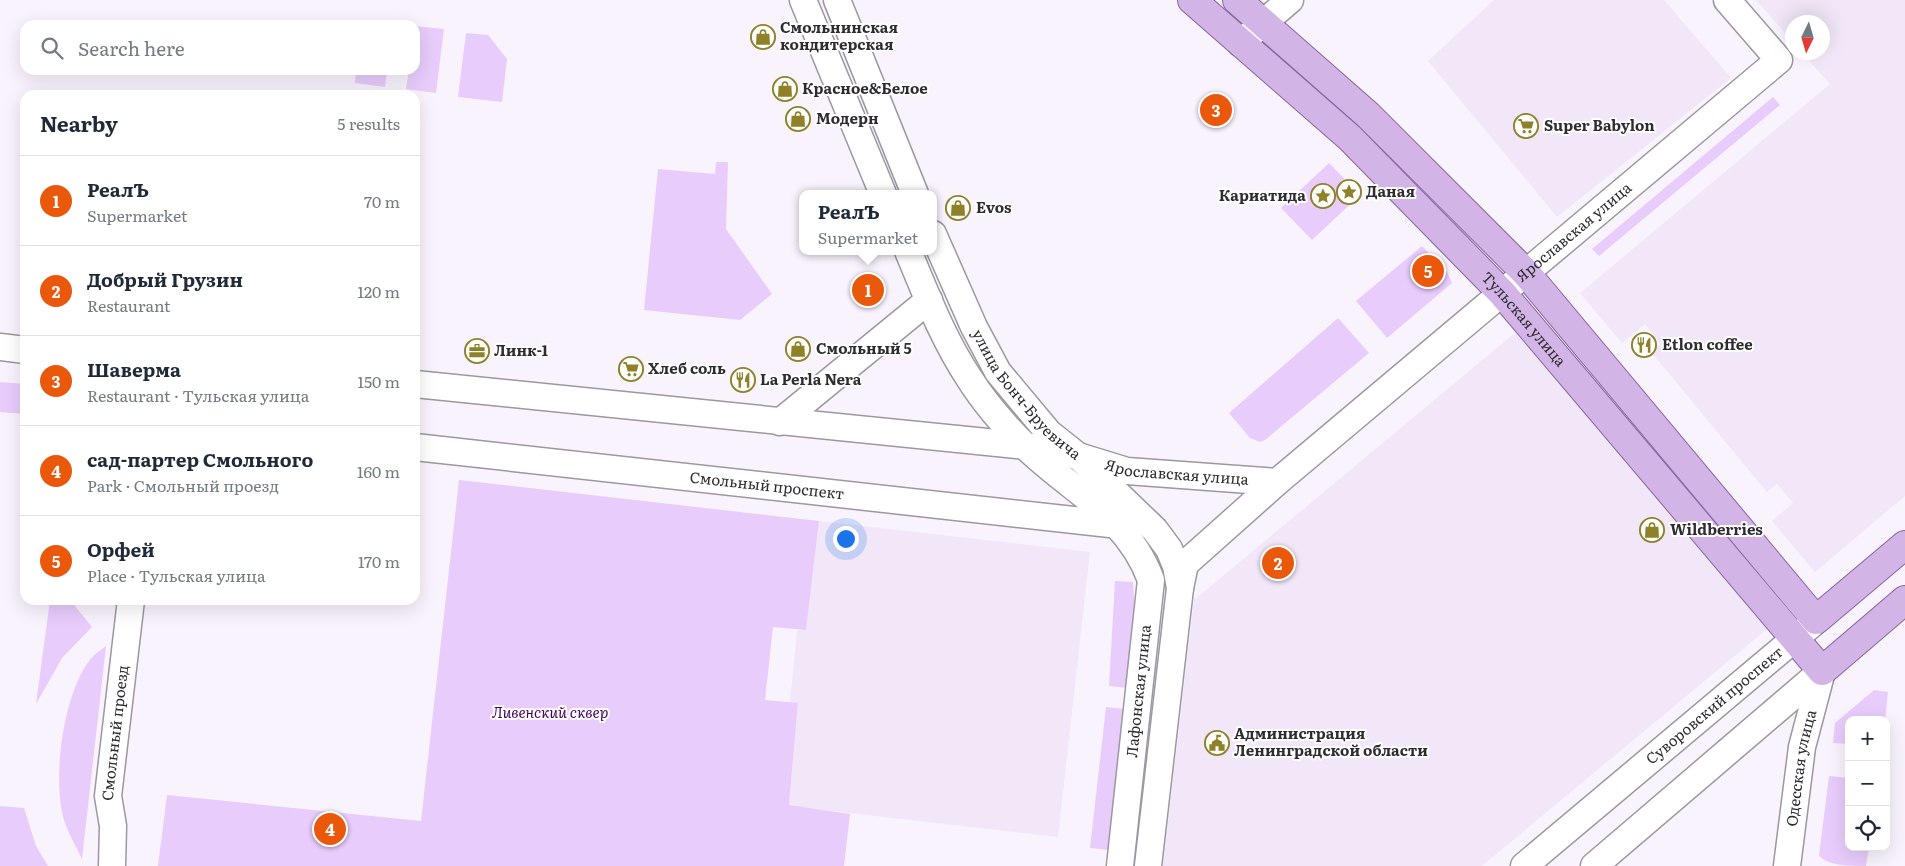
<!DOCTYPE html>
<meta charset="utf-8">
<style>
body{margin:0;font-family:Literata,serif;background:#f6f6f7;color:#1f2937}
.controls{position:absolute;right:15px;bottom:15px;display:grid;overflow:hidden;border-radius:10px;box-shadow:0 5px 20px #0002}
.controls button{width:45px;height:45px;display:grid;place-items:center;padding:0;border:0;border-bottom:1px solid #e0e1e3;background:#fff;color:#1f2937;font:25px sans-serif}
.compass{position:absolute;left:1785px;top:15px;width:45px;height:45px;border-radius:50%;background:#fff;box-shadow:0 5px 20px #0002;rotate:185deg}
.you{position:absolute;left:845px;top:538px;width:18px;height:18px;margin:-12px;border:4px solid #fff;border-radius:50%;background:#1a73e8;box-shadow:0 0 0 8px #1a73e833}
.badge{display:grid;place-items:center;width:32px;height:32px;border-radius:50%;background:#ea580c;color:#fff;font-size:16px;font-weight:700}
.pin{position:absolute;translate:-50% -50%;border:2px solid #fff;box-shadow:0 1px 5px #0006}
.popup{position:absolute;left:799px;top:190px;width:138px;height:65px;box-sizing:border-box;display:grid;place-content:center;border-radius:10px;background:#fff;filter:drop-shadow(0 1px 4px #0005);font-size:16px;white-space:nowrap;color:#747a83}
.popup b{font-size:19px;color:#1f2937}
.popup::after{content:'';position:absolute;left:50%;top:100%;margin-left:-10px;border:10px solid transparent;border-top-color:#fff}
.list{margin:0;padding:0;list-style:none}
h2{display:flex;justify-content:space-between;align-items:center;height:65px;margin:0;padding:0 20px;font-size:21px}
h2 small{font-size:16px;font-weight:400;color:#747a83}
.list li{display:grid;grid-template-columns:32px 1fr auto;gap:15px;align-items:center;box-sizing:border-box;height:90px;padding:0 20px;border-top:1px solid #e0e1e3}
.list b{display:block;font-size:19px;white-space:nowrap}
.list p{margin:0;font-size:16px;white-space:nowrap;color:#747a83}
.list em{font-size:16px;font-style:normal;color:#747a83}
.icon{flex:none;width:28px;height:28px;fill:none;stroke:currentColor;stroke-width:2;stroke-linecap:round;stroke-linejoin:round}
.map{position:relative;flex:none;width:1905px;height:866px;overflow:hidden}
.search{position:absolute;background:#fff;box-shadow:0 5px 20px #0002;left:20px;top:20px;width:400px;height:55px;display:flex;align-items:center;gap:12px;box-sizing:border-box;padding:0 18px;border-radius:15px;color:#747a83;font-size:19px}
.panel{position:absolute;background:#fff;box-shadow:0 5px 20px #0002;left:20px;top:90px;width:400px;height:515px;border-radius:15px}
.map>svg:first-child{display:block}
</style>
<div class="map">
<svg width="1905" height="866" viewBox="0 0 1905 866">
<rect width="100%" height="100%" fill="#f9f3fe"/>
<g fill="#f1e7f8">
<polygon points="1494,0 1664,0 1731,78 1557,217 1428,61"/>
<polygon points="1756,0 1905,0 1905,496 1815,572 1772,521 1793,503 1777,484 1767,492 1651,352 1661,344 1645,324 1622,343 1580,293 1830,84 1802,53 1822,52 1822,22 1792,22 1792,41"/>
<polygon points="1516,332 1767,629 1482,866 1163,866 1194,600"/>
<polygon points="819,521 1090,552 1058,837 789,806 798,704 790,702 797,630 806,630"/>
</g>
<g fill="#e8ccfc">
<polygon points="415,26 444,29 436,93 406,89 409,70 415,70"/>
<polygon points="466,33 488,35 507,59 502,102 458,97"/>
<polygon points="356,70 387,70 385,87 355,83"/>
<polygon points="1773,97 1780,105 1599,256 1592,249"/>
<polygon points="716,162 728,162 726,229 772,294 740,320 644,310 658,169 715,174"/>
<polygon points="1329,163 1360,195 1312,240 1281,208"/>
<polygon points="1422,246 1447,272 1452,283 1387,338 1356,301"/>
<polygon points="1338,318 1369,353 1265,440 1260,442 1250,438 1229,413"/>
<polygon points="0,382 25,384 25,414 0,412"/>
<polygon points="459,480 819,521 806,630 773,627 765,700 798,703 789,805 850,814 844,866 158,866 167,795 421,821"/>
<polygon points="1115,581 1133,582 1135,611 1127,688 1109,686"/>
<polygon points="50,600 70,600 92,627 62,658 36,704"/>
<path d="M106,646L82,859C76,846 68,833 64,820C52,778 63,696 89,661C93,655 101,650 106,646Z"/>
<polygon points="1874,690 1888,692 1885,720 1849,720 1849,744 1833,743 1835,723"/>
<polygon points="1106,707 1124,709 1108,850 1090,848"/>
<path d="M1829,776L1849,778V847H1869L1866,866C1850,866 1826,866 1819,855Z"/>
<polygon points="0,806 24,808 36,846 48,866 0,866"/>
</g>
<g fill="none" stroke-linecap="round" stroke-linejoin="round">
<defs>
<g id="minor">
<polyline points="803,0 883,194"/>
<polyline points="837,0 915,194"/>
<polyline points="1240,43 1290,0"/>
<path id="s1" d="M933,234L974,327L998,372L1049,433L1078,456L1155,530L1169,549L1176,566L1180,588L1148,866"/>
<path d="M908,251C926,294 943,339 969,378C984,402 1005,426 1025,446C1071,491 1127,515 1151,580L1120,866"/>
<polyline points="0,347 25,350"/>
<path id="s2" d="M415,384L1026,446L1078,456L1127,471L1277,482L1185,564L1180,588"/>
<polyline points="780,422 929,300"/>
<path id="s3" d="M415,447L1119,525"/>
<path id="s4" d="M1277,482L1779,60L1727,0"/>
<path id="s5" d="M112,866L113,826L108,796L131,600"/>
<path id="s6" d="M1524,866L1812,624"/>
<polyline points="1594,866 1822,671"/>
<path id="s7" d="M1787,866L1802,747L1822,671"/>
</g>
<g id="major">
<path id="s8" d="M1192,0L1350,138L1502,293L1822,671L1905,600"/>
<polyline points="1237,0 1368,115 1526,273 1816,620 1905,545"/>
</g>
</defs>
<use href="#minor" stroke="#9c97a1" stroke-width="29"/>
<use href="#major" stroke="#86649d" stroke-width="30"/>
<use href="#minor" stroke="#fff" stroke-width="26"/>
<use href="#major" stroke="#d3b4e7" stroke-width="28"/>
</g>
<defs>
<symbol id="shop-ring" viewBox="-11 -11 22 22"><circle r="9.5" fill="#fff" stroke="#8e8128" stroke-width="1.5"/><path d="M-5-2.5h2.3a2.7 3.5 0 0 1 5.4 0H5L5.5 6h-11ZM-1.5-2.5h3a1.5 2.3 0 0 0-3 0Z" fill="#8e8128"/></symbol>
<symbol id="supermarket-ring" viewBox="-11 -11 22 22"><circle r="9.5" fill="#fff" stroke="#8e8128" stroke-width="1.5"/><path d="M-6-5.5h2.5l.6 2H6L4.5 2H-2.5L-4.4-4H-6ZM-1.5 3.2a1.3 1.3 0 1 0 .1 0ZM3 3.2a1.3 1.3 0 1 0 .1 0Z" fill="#8e8128"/></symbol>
<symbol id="sight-ring" viewBox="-11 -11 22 22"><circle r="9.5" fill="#fff" stroke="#8e8128" stroke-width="1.5"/><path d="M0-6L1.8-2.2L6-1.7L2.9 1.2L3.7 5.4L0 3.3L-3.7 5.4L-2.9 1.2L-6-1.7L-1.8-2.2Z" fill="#8e8128"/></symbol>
<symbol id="restaurant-ring" viewBox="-11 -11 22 22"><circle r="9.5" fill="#fff" stroke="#8e8128" stroke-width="1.5"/><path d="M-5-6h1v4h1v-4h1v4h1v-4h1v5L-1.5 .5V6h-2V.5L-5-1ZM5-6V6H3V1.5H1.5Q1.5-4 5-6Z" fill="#8e8128"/></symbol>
<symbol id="office-ring" viewBox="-11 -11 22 22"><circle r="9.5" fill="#fff" stroke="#8e8128" stroke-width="1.5"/><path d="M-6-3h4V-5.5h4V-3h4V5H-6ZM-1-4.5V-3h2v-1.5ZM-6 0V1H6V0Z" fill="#8e8128"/></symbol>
<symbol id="civic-ring" viewBox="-11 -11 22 22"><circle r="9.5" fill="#fff" stroke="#8e8128" stroke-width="1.5"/><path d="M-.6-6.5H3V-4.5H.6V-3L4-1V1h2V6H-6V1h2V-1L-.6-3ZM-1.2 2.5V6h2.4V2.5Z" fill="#8e8128"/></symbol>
</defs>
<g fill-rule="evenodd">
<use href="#shop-ring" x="749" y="23" width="28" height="28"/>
<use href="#shop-ring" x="771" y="75" width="28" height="28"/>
<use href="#shop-ring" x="784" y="105" width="28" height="28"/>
<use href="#supermarket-ring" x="1512" y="112" width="28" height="28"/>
<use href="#sight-ring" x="1335" y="178" width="28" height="28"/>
<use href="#sight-ring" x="1309" y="182" width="28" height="28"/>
<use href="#shop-ring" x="944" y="194" width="28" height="28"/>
<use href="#restaurant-ring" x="1630" y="331" width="28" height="28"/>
<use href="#shop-ring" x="784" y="335" width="28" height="28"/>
<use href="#office-ring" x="463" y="337" width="28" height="28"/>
<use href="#supermarket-ring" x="617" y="355" width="28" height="28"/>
<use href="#restaurant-ring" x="729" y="366" width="28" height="28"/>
<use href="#shop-ring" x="1638" y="516" width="28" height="28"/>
<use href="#civic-ring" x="1203" y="729" width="28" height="28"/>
</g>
<g text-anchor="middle" stroke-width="4" stroke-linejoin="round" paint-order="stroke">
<g font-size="15" font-weight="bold" fill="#2e2c30" stroke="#fff" text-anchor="start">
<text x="780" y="33">Смольнинская<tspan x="780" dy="17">кондитерская</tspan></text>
<text x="802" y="94">Красное&amp;Белое</text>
<text x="816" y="124">Модерн</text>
<text x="1544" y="131">Super Babylon</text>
<text x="1366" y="197">Даная</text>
<text x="1306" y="201" text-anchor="end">Кариатида</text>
<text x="976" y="213">Evos</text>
<text x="1662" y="350">Etlon coffee</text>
<text x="816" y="354">Смольный 5</text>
<text x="494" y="356">Линк-1</text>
<text x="648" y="374">Хлеб соль</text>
<text x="760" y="385">La Perla Nera</text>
<text x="1670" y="535">Wildberries</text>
<text x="1234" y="739">Администрация<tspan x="1234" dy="17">Ленинградской области</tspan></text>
</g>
<g font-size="15" fill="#2e2c30" stroke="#fff">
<text dy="5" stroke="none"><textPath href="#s4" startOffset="388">Ярославская улица</textPath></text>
<text dy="5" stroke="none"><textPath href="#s8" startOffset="461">Тульская улица</textPath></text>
<text dy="5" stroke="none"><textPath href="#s1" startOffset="188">улица Бонч-Бруевича</textPath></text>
<text dy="5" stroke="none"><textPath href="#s2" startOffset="768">Ярославская улица</textPath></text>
<text dy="5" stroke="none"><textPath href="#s3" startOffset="354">Смольный проспект</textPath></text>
<text transform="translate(1139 691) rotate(-84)" y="5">Лафонская улица</text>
<text dy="5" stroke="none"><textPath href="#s6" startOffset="249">Суворовский проспект</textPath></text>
<text dy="5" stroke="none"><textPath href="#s5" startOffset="134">Смольный проезд</textPath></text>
<text dy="5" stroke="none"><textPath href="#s7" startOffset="99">Одесская улица</textPath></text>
</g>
<g font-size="15" font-style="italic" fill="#450063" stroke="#fff">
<text x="550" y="718">Ливенский сквер</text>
</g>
</g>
</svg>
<div class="controls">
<button>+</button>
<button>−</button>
<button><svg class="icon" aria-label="locate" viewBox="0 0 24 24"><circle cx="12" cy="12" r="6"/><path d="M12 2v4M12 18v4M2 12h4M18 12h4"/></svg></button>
</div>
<svg class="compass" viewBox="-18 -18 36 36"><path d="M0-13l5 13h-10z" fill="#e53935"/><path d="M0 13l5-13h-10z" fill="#747a83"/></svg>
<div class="you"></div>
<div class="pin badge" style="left:868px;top:290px">1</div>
<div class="popup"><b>РеалЪ</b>Supermarket</div>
<div class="pin badge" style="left:1278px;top:563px">2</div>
<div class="pin badge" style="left:1216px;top:110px">3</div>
<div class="pin badge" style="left:330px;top:829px">4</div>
<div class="pin badge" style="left:1428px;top:271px">5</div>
<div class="search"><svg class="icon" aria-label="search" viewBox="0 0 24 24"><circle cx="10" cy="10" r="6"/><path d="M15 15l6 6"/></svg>Search here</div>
<section class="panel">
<h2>Nearby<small>5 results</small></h2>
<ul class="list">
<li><span class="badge">1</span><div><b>РеалЪ</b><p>Supermarket</p></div><em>70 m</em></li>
<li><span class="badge">2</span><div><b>Добрый Грузин</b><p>Restaurant</p></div><em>120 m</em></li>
<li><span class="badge">3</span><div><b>Шаверма</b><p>Restaurant · Тульская улица</p></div><em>150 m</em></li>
<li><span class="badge">4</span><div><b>сад-партер Смольного</b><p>Park · Смольный проезд</p></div><em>160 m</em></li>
<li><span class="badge">5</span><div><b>Орфей</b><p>Place · Тульская улица</p></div><em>170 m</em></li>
</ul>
</section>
</div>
